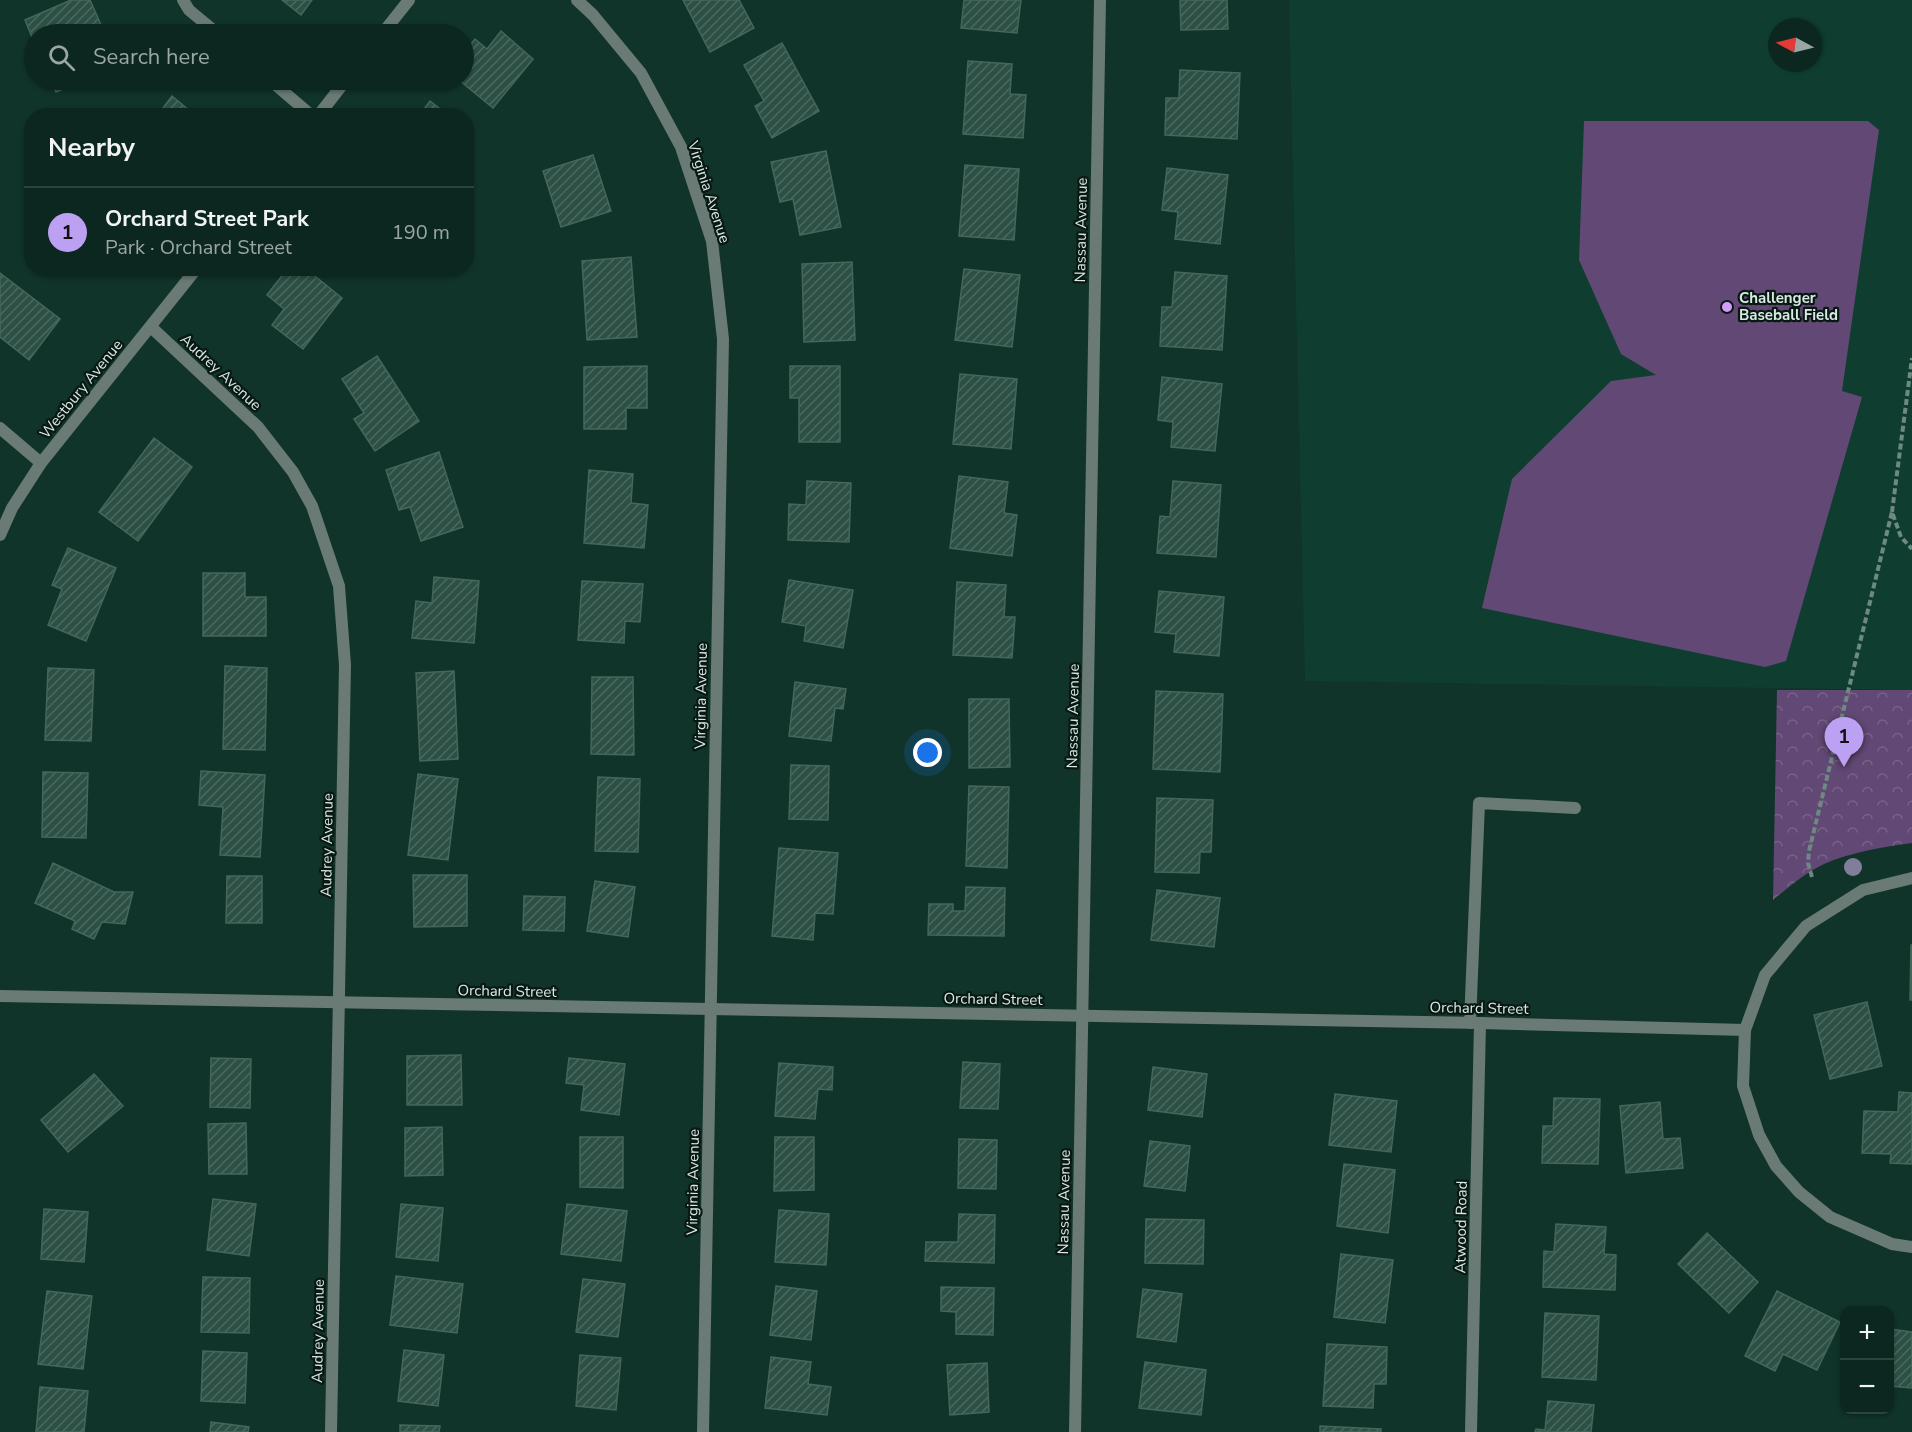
<!DOCTYPE html>
<meta charset="utf-8">
<style>
body{margin:0;font-family:"Nunito Sans",sans-serif;background:#152f29;color:#f1f3f6}
.controls{position:absolute;right:18px;bottom:18px;display:grid;overflow:hidden;border-radius:12px;box-shadow:0 2px 4px #0004}
.controls button{width:54px;height:54px;display:grid;place-items:center;padding:0;border:0;border-bottom:2px solid #2c443e;background:#0c2720;color:#f1f3f6;font:30px sans-serif}
.compass{position:absolute;left:1768px;top:18px;width:54px;height:54px;border-radius:50%;background:#0c2720;box-shadow:0 2px 4px #0004;rotate:277deg}
.you{position:absolute;left:928px;top:753px;width:21px;height:21px;margin:-15px;border:4px solid #fff;border-radius:50%;background:#1a73e8;box-shadow:0 0 0 9px #1a73e833}
.badge{display:grid;place-items:center;width:39px;height:39px;border-radius:50%;background:#bca0f2;color:#111;font-size:20px;font-weight:700}
.pin{position:absolute;translate:-50% -50px;filter:drop-shadow(0 2px 3px #0008)}
.pin::after{content:'';position:absolute;top:32px;width:21px;height:18px;background:inherit;clip-path:polygon(0 0,100% 0,50% 100%)}
.list{margin:0;padding:0;list-style:none}
h2{display:flex;justify-content:space-between;align-items:center;height:78px;margin:0;padding:0 24px;font-size:26px}
h2 small{font-size:20px;font-weight:400;color:#9aa5a5}
.list li{display:grid;grid-template-columns:39px 1fr auto;gap:18px;align-items:center;box-sizing:border-box;height:90px;padding:0 24px;border-top:2px solid #2c443e}
.list b{display:block;font-size:22px;white-space:nowrap}
.list p{margin:0;font-size:20px;white-space:nowrap;color:#9aa5a5}
.list em{font-size:20px;font-style:normal;color:#9aa5a5}
.icon{flex:none;width:33px;height:33px;fill:none;stroke:currentColor;stroke-width:2;stroke-linecap:round;stroke-linejoin:round}
.map{position:relative;flex:none;width:1912px;height:1432px;overflow:hidden}
.search{position:absolute;background:#0c2720;box-shadow:0 2px 4px #0004;left:24px;top:24px;width:450px;height:66px;display:flex;align-items:center;gap:15px;box-sizing:border-box;padding:0 21px;border-radius:33px;color:#9aa5a5;font-size:22px}
.panel{position:absolute;background:#0c2720;box-shadow:0 2px 4px #0004;left:24px;top:108px;width:450px;height:168px;border-radius:24px}
.map>svg:first-child{display:block}
</style>
<div class="map">
<svg width="1912" height="1432" viewBox="0 0 1912 1432">
<defs>
<pattern id="forest-crowns" width="20" height="18" patternUnits="userSpaceOnUse" patternTransform="scale(1.5)"><rect width="20" height="18" fill="#624874"/><path d="M2 6a3 3 0 1 1 6 0M12 15a3 3 0 1 1 6 0" fill="none" stroke="#786388"/></pattern>
<pattern id="building-hatch" width="6" height="6" patternUnits="userSpaceOnUse" patternTransform="scale(1.5)"><rect width="6" height="6" fill="#2d5045"/><path d="M-1 1l2-2M0 6l6-6M5 7l2-2" fill="none" stroke="#4b6960"/></pattern>
</defs>
<rect width="100%" height="100%" fill="#10342a"/>
<path fill="#0f3e31" fill-rule="evenodd" d="M1289,0H1912V690L1305,681ZM1777,27H1813V63H1777Z"/>
<path fill="url(#forest-crowns)" d="M1777,690H1912V843C1883,847 1851,852 1824,864C1805,873 1789,887 1773,900Z"/>
<polygon fill="#624874" points="1584,121 1868,121 1879,130 1842,391 1862,397 1786,661 1765,667 1482,608 1512,479 1611,381 1656,375 1621,354 1579,260"/>
<g fill="url(#building-hatch)" stroke="#43675b" stroke-width="1.5">
<polygon points="71,0 90,0 105,34 34,34 34,42 25,20"/>
<polygon points="282,0 312,0 301,15"/>
<polygon points="683,0 739,0 754,28 710,52"/>
<polygon points="964,0 1021,0 1017,33 961,28"/>
<polygon points="1180,0 1227,0 1228,29 1181,30"/>
<polygon points="501,31 533,59 493,108 459,80 464,80 464,53 475,39 487,49"/>
<polygon points="782,43 819,111 772,138 755,106 764,101 744,65"/>
<polygon points="968,61 1012,64 1010,94 1026,95 1023,138 963,134"/>
<polygon points="1180,70 1240,73 1237,139 1165,135 1166,98 1179,98"/>
<polygon points="50,80 85,80 56,92"/>
<polygon points="172,96 196,116 157,116"/>
<polygon points="430,101 449,116 419,116"/>
<polygon points="826,151 841,227 800,235 793,199 780,202 771,162"/>
<polygon points="593,155 611,211 561,227 543,171"/>
<polygon points="965,165 1019,169 1014,240 959,236"/>
<polygon points="1167,168 1228,175 1220,244 1175,239 1178,212 1162,210"/>
<polygon points="631,257 637,337 587,340 582,261"/>
<polygon points="852,262 855,340 804,342 802,264"/>
<polygon points="288,268 305,268 342,298 303,349 272,325 284,309 267,295"/>
<polygon points="964,269 1020,275 1012,347 955,340"/>
<polygon points="1175,272 1227,276 1222,350 1160,346 1162,307 1172,307"/>
<polygon points="0,273 60,319 29,360 0,337"/>
<polygon points="377,356 419,421 375,451 354,419 364,413 342,379"/>
<polygon points="647,366 647,408 626,408 626,429 584,429 584,367"/>
<polygon points="790,366 840,366 840,442 799,442 799,398 790,398"/>
<polygon points="960,374 1017,379 1011,449 953,444"/>
<polygon points="1162,377 1222,384 1215,451 1171,447 1173,422 1158,420"/>
<polygon points="154,438 192,467 138,541 99,512"/>
<polygon points="439,452 463,527 421,541 410,507 399,510 386,470"/>
<polygon points="589,470 633,474 631,503 648,505 644,548 584,543"/>
<polygon points="959,476 1008,482 1004,513 1017,515 1012,556 950,548"/>
<polygon points="807,481 851,483 849,542 788,540 789,504 806,505"/>
<polygon points="1173,481 1221,485 1216,557 1157,553 1160,516 1170,517"/>
<polygon points="68,548 116,568 86,641 48,625 62,589 52,585"/>
<polygon points="203,573 245,573 245,597 266,597 266,636 203,636"/>
<polygon points="434,577 479,581 474,643 412,638 416,601 432,603"/>
<polygon points="789,580 853,590 843,648 804,641 806,626 782,622"/>
<polygon points="582,581 643,584 640,622 625,621 624,643 578,640"/>
<polygon points="957,582 1006,585 1004,617 1015,617 1012,658 953,655"/>
<polygon points="1159,591 1224,597 1219,656 1174,652 1176,634 1155,632"/>
<polygon points="225,666 267,668 265,750 223,749"/>
<polygon points="48,668 94,670 91,741 45,740"/>
<polygon points="454,671 458,759 420,761 416,673"/>
<polygon points="592,677 633,677 634,755 591,754"/>
<polygon points="795,682 846,689 843,709 835,708 831,741 789,736"/>
<polygon points="1156,691 1223,694 1220,772 1153,769"/>
<polygon points="969,699 1009,699 1010,767 969,768"/>
<polygon points="791,765 829,766 828,820 789,819"/>
<polygon points="201,771 265,775 260,857 220,855 223,807 199,805"/>
<polygon points="43,772 88,773 86,838 42,837"/>
<polygon points="418,774 458,779 448,860 408,855"/>
<polygon points="598,777 640,779 638,852 595,851"/>
<polygon points="969,786 1009,787 1007,868 966,866"/>
<polygon points="1157,798 1213,800 1211,852 1200,852 1199,873 1155,872"/>
<polygon points="779,848 838,853 833,914 815,913 813,940 772,936"/>
<polygon points="53,863 114,892 133,892 125,924 102,922 94,939 72,929 75,921 35,903"/>
<polygon points="413,875 467,875 467,926 414,927"/>
<polygon points="227,876 262,876 262,923 226,923"/>
<polygon points="595,881 635,887 628,937 587,931"/>
<polygon points="966,887 1005,888 1004,936 928,935 929,904 953,904 953,911 965,911"/>
<polygon points="1157,890 1220,898 1214,947 1151,940"/>
<polygon points="524,896 565,897 564,931 523,930"/>
<polygon points="1911,945 1912,945 1912,1000 1910,1000"/>
<polygon points="1867,1002 1882,1066 1830,1079 1814,1015"/>
<polygon points="461,1055 462,1105 407,1105 407,1056"/>
<polygon points="211,1058 251,1059 250,1108 210,1107"/>
<polygon points="569,1058 625,1064 619,1115 581,1110 584,1085 566,1083"/>
<polygon points="963,1062 1000,1064 998,1109 960,1108"/>
<polygon points="779,1063 833,1067 832,1090 818,1089 815,1119 775,1116"/>
<polygon points="1153,1067 1207,1074 1202,1117 1148,1110"/>
<polygon points="94,1074 123,1106 68,1152 41,1120"/>
<polygon points="1899,1092 1912,1093 1912,1164 1890,1163 1891,1154 1862,1153 1864,1111 1898,1112"/>
<polygon points="1335,1094 1397,1101 1391,1152 1329,1145"/>
<polygon points="1554,1098 1600,1099 1598,1164 1542,1163 1543,1126 1553,1126"/>
<polygon points="1660,1102 1663,1139 1680,1138 1683,1168 1626,1173 1620,1106"/>
<polygon points="246,1123 247,1174 209,1174 208,1124"/>
<polygon points="442,1127 443,1175 405,1176 405,1128"/>
<polygon points="580,1137 623,1137 623,1188 580,1187"/>
<polygon points="775,1137 814,1137 814,1190 774,1191"/>
<polygon points="959,1139 997,1140 996,1189 958,1188"/>
<polygon points="1150,1141 1190,1146 1185,1191 1144,1186"/>
<polygon points="1344,1164 1395,1170 1388,1233 1337,1226"/>
<polygon points="213,1199 256,1204 249,1256 207,1250"/>
<polygon points="401,1204 443,1208 438,1261 396,1257"/>
<polygon points="567,1204 627,1211 621,1261 561,1254"/>
<polygon points="44,1209 88,1212 84,1262 41,1259"/>
<polygon points="779,1210 829,1214 826,1265 775,1262"/>
<polygon points="959,1214 995,1215 994,1263 925,1261 926,1242 958,1242"/>
<polygon points="1146,1219 1204,1220 1203,1264 1145,1263"/>
<polygon points="1556,1224 1606,1227 1604,1254 1616,1255 1615,1290 1543,1287 1544,1251 1554,1252"/>
<polygon points="1707,1233 1758,1282 1729,1313 1678,1264"/>
<polygon points="1341,1254 1393,1260 1385,1323 1334,1317"/>
<polygon points="396,1276 463,1284 457,1333 390,1325"/>
<polygon points="203,1277 250,1278 249,1333 201,1332"/>
<polygon points="583,1279 625,1284 618,1337 576,1332"/>
<polygon points="776,1286 817,1291 811,1340 770,1335"/>
<polygon points="941,1287 994,1288 993,1335 956,1334 956,1312 941,1311"/>
<polygon points="1143,1289 1182,1294 1176,1342 1137,1337"/>
<polygon points="47,1291 92,1296 83,1369 38,1364"/>
<polygon points="1777,1291 1840,1322 1817,1370 1783,1354 1775,1371 1745,1356"/>
<polygon points="1545,1313 1599,1316 1596,1380 1542,1377"/>
<polygon points="1890,1329 1912,1332 1912,1388 1890,1386"/>
<polygon points="1327,1344 1387,1347 1386,1384 1374,1384 1373,1408 1323,1406"/>
<polygon points="404,1350 444,1355 438,1406 398,1401"/>
<polygon points="203,1351 247,1353 245,1403 201,1401"/>
<polygon points="580,1355 621,1358 616,1410 576,1406"/>
<polygon points="771,1357 811,1362 808,1384 831,1387 827,1415 765,1408"/>
<polygon points="1145,1362 1206,1370 1201,1415 1139,1408"/>
<polygon points="987,1363 989,1412 950,1415 947,1365"/>
<polygon points="40,1387 88,1391 84,1432 36,1432"/>
<polygon points="1548,1401 1594,1405 1591,1432 1535,1432 1536,1429 1545,1430"/>
<polygon points="211,1422 249,1427 248,1432 210,1432"/>
<polygon points="400,1425 440,1426 439,1432 400,1432"/>
<polygon points="1320,1426 1381,1429 1381,1432 1320,1432"/>
</g>
<g fill="none" stroke-linecap="round" stroke-linejoin="round">
<g stroke="#6d8981" stroke-width="4" stroke-dasharray="6 3" stroke-linecap="butt">
<polyline points="1892,512 1912,358"/>
<polyline points="1812,877 1808,863 1809,851 1892,512 1901,537 1912,549"/>
</g>
<polyline stroke="#6a7a74" stroke-width="12" points="1470,1023 1479,803 1575,808"/>
<g stroke="#6a7a74" stroke-width="12">
<polyline points="183,0 189,10 218,34"/>
<polyline points="577,0 593,15 641,73 681,147 712,241 723,339 703,1432"/>
<polyline points="382,34 409,0"/>
<polyline points="270,80 312,116"/>
<polyline points="318,116 346,80"/>
<polyline points="151,327 258,427 293,472 312,506 339,586 345,665 331,1432"/>
<polyline points="0,428 41,463"/>
<polyline points="0,535 12,508 41,463 197,268"/>
<polyline points="0,996 1480,1023 1745,1030 1765,975 1806,926 1863,890 1912,878"/>
<polyline points="1745,1030 1743,1086 1759,1135 1776,1166 1799,1192 1830,1217 1892,1244 1912,1247"/>
<polyline points="1075,1432 1100,0"/>
<polyline points="1471,1432 1480,1023"/>
</g>
</g>
<circle fill="#817e9c" cx="1853" cy="867" r="9"/>
<circle fill="#d49cfc" stroke="#0a1814" stroke-width="2" cx="1727" cy="307" r="6"/>
<g text-anchor="middle" stroke-width="4.5" stroke-linejoin="round" paint-order="stroke">
<g font-size="15" fill="#d7eae3" stroke="#0a1814">
<text transform="translate(709 192) rotate(72)" y="5">Virginia Avenue</text>
<text transform="translate(1081 230) rotate(-89)" y="5">Nassau Avenue</text>
<text transform="translate(221 372) rotate(43)" y="5">Audrey Avenue</text>
<text transform="translate(81 389) rotate(-51)" y="5">Westbury Avenue</text>
<text transform="translate(701 696) rotate(-89)" y="5">Virginia Avenue</text>
<text transform="translate(1073 716) rotate(-89)" y="5">Nassau Avenue</text>
<text transform="translate(327 845) rotate(-89)" y="5">Audrey Avenue</text>
<text transform="translate(507 991) rotate(1)" y="5">Orchard Street</text>
<text transform="translate(993 999) rotate(1)" y="5">Orchard Street</text>
<text transform="translate(1479 1008) rotate(1)" y="5">Orchard Street</text>
<text transform="translate(693 1182) rotate(-89)" y="5">Virginia Avenue</text>
<text transform="translate(1064 1202) rotate(-89)" y="5">Nassau Avenue</text>
<text transform="translate(1461 1227) rotate(-89)" y="5">Atwood Road</text>
<text transform="translate(318 1331) rotate(-89)" y="5">Audrey Avenue</text>
</g>
<g font-size="15" font-weight="bold" fill="#d7eae3" stroke="#0a1814" text-anchor="start">
<text x="1739" y="303">Challenger<tspan x="1739" dy="17">Baseball Field</tspan></text>
</g>
</g>
</svg>
<div class="controls">
<button>+</button>
<button>−</button>
</div>
<svg class="compass" viewBox="-18 -18 36 36"><path d="M0-13l5 13h-10z" fill="#e53935"/><path d="M0 13l5-13h-10z" fill="#9aa5a5"/></svg>
<div class="you"></div>
<div class="pin badge" style="left:1844px;top:767px">1</div>
<div class="search"><svg class="icon" aria-label="search" viewBox="0 0 24 24"><circle cx="10" cy="10" r="6"/><path d="M15 15l6 6"/></svg>Search here</div>
<section class="panel">
<h2>Nearby<small></small></h2>
<ul class="list">
<li><span class="badge">1</span><div><b>Orchard Street Park</b><p>Park · Orchard Street</p></div><em>190 m</em></li>
</ul>
</section>
</div>
